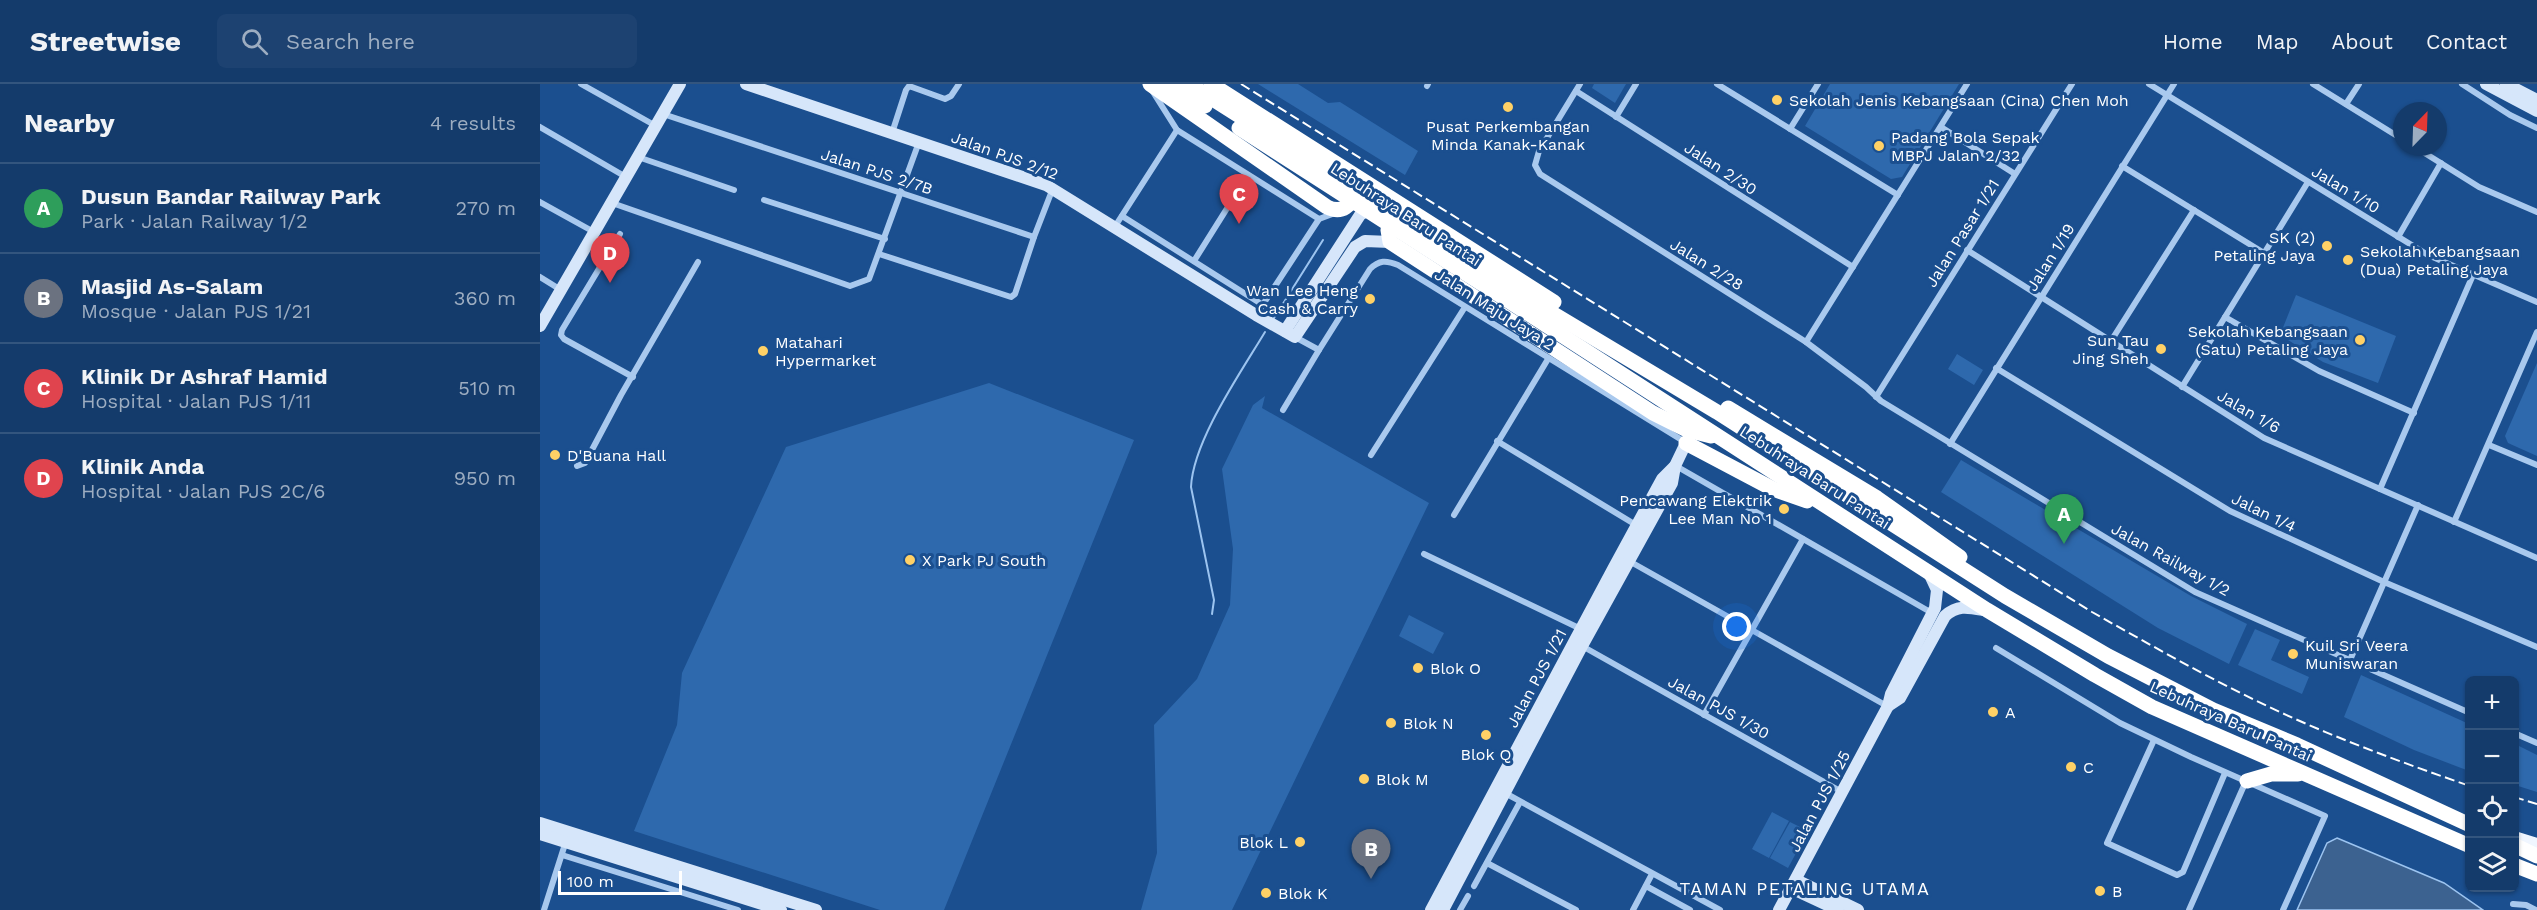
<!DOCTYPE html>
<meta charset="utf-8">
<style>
body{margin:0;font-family:"Work Sans",sans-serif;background:#1d4271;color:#f1f3f6}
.controls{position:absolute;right:18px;bottom:18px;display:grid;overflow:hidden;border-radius:9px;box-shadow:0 2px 4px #0004}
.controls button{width:54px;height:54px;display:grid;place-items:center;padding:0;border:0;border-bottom:2px solid #33557e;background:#143b6b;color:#f1f3f6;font:30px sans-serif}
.compass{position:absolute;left:1853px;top:18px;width:54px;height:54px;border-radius:50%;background:#143b6b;box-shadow:0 2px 4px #0004;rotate:23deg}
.scale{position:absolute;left:18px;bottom:15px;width:124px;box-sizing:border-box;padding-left:6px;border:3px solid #fff;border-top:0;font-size:16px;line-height:21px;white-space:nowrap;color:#fff;-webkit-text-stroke:4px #1b4f8f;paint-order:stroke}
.you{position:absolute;left:1197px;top:543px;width:21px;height:21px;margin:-15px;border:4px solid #fff;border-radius:50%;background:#1a73e8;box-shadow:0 0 0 9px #1a73e833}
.badge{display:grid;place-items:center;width:39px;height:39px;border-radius:50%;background:#e69b98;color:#fff;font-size:20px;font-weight:700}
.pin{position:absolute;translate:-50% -50px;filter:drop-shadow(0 2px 3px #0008)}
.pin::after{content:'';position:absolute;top:32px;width:21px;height:18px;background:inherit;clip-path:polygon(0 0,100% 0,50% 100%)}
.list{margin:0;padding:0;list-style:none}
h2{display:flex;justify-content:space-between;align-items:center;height:78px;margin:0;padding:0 24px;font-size:26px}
h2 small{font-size:20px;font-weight:400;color:#9dadc1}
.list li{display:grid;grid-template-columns:39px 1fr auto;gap:18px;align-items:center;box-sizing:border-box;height:90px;padding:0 24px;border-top:2px solid #33557e}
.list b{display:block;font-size:22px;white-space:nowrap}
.list p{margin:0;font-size:20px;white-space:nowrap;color:#9dadc1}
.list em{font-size:20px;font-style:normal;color:#9dadc1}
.icon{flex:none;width:33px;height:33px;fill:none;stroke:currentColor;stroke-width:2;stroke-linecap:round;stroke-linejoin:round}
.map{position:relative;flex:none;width:1997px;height:826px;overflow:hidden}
header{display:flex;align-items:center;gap:36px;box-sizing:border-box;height:84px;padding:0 30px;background:#143b6b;border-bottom:2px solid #33557e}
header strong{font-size:28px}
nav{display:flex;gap:33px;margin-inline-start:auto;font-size:21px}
.search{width:420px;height:54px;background:#1d4271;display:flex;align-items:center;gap:15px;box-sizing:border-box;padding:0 21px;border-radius:9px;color:#9dadc1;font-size:22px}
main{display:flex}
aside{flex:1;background:#143b6b}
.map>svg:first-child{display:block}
</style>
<header>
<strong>Streetwise</strong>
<div class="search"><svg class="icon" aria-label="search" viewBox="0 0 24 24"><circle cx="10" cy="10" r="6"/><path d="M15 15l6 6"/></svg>Search here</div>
<nav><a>Home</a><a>Map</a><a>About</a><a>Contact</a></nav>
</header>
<main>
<aside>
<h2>Nearby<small>4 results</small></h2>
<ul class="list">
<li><span class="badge" style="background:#2e9e5b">A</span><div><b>Dusun Bandar Railway Park</b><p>Park · Jalan Railway 1/2</p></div><em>270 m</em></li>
<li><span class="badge" style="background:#6b7280">B</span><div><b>Masjid As-Salam</b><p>Mosque · Jalan PJS 1/21</p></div><em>360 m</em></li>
<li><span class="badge" style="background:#e0444e">C</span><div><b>Klinik Dr Ashraf Hamid</b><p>Hospital · Jalan PJS 1/11</p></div><em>510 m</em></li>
<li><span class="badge" style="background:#e0444e">D</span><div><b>Klinik Anda</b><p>Hospital · Jalan PJS 2C/6</p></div><em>950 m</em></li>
</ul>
</aside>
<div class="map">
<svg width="1997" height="826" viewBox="0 0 1997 826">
<rect width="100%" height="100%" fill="#1b4f8f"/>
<g fill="#2e69ad">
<polygon points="718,0 758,0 788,19 800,18 878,67 865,91"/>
<polygon points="1054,0 1086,0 1075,19 1052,4"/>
<polygon points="1290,0 1419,0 1362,93 1351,95 1265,42"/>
<polygon points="1756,211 1856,252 1838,299 1783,278 1740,251"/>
<polygon points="1417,270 1443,286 1434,301 1408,285"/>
<polygon points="1997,279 1997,372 1968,359 1965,352"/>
<polygon points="449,299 594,356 404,826 340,826 94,747 137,641 142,589 246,363"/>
<polygon points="725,312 722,324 889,419 692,826 601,826 617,769 614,641 657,595 690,521 693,465 682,385 713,321"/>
<polygon points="1421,376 1651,512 1707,540 1689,580 1618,544 1401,408"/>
<polygon points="869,531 904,549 893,570 859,552"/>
<polygon points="1715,545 1740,556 1731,576 1769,593 1762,610 1698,581"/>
<polygon points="1821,591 1929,640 1929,687 1874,666 1804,633"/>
<polygon points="1975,660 1997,671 1997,708 1975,701"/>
<polygon points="1232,728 1249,737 1229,774 1212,765"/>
<polygon points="1250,738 1268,747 1248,784 1230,774"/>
</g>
<polygon fill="#3c6290" stroke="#9cc4f0" stroke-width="1.5" points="1797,754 1904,799 1943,826 1757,826 1787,759"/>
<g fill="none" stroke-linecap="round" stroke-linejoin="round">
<g stroke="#9cc4f0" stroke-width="2">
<polyline points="734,234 783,156"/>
<path d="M672,530L674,516L651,403C653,357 701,288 725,248"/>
</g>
<g stroke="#a9c9ee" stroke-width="6">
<polyline points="41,0 116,42"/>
<polyline points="1040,0 999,67 995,81 1000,90 1266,258 1326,303 1341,317 1655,508 1930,629"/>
<polyline points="1177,0 1358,111"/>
<polyline points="1609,0 1888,171 1997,218"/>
<polyline points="1773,0 1862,55"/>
<polyline points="1922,0 1970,31 1997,44"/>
<polyline points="887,2 888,0"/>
<polyline points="1036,7 1313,183"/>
<polyline points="613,8 637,46 779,135"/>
<polyline points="1806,20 1819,0"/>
<polyline points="123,30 494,153 513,104"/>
<polyline points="1076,33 1096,0"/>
<polyline points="0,43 86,93"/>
<polyline points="1401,43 1475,90"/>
<polyline points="1250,45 1278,0"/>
<polyline points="352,49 366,6 369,2 405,15 411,12 419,0"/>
<polyline points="1875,63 1939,103 1997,128"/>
<polyline points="98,73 194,106"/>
<polyline points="1582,82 1724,169"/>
<polyline points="224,116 345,155"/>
<polyline points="0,118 54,148"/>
<polyline points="72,119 310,202 329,195 379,58"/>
<polyline points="582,132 723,221"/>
<polyline points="574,144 637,46"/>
<polyline points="80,150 22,246 21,251 24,255 93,293"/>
<polyline points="1858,153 1901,79"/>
<polyline points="1427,166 1724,354 1997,474"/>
<polyline points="339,170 471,213 475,210 494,153"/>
<polyline points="654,177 708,91"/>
<polyline points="0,193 21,206"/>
<polyline points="716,231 779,135 795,129"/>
<polyline points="1685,233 1779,287 1874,329"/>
<path d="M755,253L779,266L830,185C839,176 846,176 858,181L1145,358"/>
<polyline points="1571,257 1654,126"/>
<polyline points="1266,258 1427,0"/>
<polyline points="1456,284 1690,427 1844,498 1997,563"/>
<polyline points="1642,303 1768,98"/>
<polyline points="1336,313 1532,0"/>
<polyline points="743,326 779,266"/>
<polyline points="957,357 1096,441"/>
<polyline points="1410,360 1634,0"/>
<polyline points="1949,361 1997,381"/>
<polyline points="831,371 925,223"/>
<polyline points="37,382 45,379 81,311 158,178"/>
<polyline points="1136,382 1392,529"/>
<polyline points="1840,405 1933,191"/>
<polyline points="914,431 1008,275"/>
<polyline points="1914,438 1997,248"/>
<polyline points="884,470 1041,545"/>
<polyline points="1089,477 1347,622"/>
<polyline points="1042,562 1302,708"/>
<polyline points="1456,564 1580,639 1651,673 1785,732 1743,826"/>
<polyline points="1810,576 1878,421"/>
<polyline points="1164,631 1263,455"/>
<polyline points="1974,649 1997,659"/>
<polyline points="1614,656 1567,759 1637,791 1643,788 1685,689"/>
<polyline points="965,709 1180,826"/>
<polyline points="22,771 198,826"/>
<polyline points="947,779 1036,826"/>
<polyline points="934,802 980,718"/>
<polyline points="1106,802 1150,826"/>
<polyline points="1973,820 1986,821 1996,826"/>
<polyline points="4,826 26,757"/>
<polyline points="920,826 928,812"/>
<polyline points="1093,826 1112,790"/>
<polyline points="1649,826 1706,697"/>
</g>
<g stroke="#d6e6fa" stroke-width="12">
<polyline points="206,0 506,101 716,231 755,253 815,163 825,157 850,158"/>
<polyline points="1946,0 1997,27"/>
<polyline points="1966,0 1997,16"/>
<polyline points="0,242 140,0"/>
<polyline points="745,247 820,131 834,122"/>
<path d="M1348,622L1360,614L1405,532C1417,521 1427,523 1443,526"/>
<polyline points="0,739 276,826"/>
<polyline points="0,750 241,826"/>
<polyline points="1256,796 1318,826"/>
<polyline points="1251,804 1298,826"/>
<polyline points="891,826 1073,485 1122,395 1134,383"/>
<polyline points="903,826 1042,562 1132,399 1135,382 1146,359"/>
<polyline points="1239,826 1348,622 1351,610 1395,524 1397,506 1389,489"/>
</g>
<polyline stroke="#f0f6ff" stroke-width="14" points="1974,754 1997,761"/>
<g stroke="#fff" stroke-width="15">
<path d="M610,0L787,123C802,130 812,122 815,106"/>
<polyline points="630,0 665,22"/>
<polyline points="671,0 1014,218"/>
<polyline points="859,135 854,137 848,146 850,158 1113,329 1147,346 1171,352"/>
<polyline points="972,205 1177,328 1465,512 1568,572 1673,626 1757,661 1930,741"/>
<polyline points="964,214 1447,526 1555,591 1612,623 1930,762"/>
<polyline points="1188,324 1337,414 1420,473"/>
<polyline points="1146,359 1233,405 1267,417"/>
<polyline points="1707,697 1731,690 1758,690"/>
<polyline points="1974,761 1997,772"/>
<polyline points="1974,781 1997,790"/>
</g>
<g stroke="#fff" stroke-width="2" stroke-dasharray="10 4.5" stroke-linecap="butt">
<path d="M701,0L1552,528C1614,563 1677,599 1742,629C1803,657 1866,680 1930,702"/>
<polyline points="1974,713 1997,720"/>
</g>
<g stroke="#fff" stroke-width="15">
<polyline points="649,0 972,205"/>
<polyline points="699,44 964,214"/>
</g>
</g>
<g fill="#ffd166" stroke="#1b4f8f" stroke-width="2">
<circle cx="1237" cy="16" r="6"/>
<circle cx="968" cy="23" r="6"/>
<circle cx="1339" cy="62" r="6"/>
<circle cx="1787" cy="162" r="6"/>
<circle cx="1808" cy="176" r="6"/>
<circle cx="830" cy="215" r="6"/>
<circle cx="1820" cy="256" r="6"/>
<circle cx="1621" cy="265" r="6"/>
<circle cx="223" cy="267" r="6"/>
<circle cx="15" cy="371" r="6"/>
<circle cx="1244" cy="425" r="6"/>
<circle cx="370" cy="476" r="6"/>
<circle cx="1753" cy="570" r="6"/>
<circle cx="878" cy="584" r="6"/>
<circle cx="1453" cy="628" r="6"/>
<circle cx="851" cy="639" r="6"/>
<circle cx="946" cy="651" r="6"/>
<circle cx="1531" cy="683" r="6"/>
<circle cx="824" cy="695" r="6"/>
<circle cx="760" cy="758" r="6"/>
<circle cx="1560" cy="807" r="6"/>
<circle cx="726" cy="809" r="6"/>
</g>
<g text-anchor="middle" stroke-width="6" stroke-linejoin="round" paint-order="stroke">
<g font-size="16" fill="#fff" stroke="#1b4f8f" text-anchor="start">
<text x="1249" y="22">Sekolah Jenis Kebangsaan (Cina) Chen Moh</text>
<text x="968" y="48" text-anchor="middle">Pusat Perkembangan<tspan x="968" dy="18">Minda Kanak-Kanak</tspan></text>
<text x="1351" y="59">Padang Bola Sepak<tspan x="1351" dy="18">MBPJ Jalan 2/32</tspan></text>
<text x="1775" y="159" text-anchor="end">SK (2)<tspan x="1775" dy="18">Petaling Jaya</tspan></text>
<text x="1820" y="173">Sekolah Kebangsaan<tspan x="1820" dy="18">(Dua) Petaling Jaya</tspan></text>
<text x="818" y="212" text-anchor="end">Wan Lee Heng<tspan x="818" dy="18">Cash &amp; Carry</tspan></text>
<text x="1808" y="253" text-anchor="end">Sekolah Kebangsaan<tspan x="1808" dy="18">(Satu) Petaling Jaya</tspan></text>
<text x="1609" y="262" text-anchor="end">Sun Tau<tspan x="1609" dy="18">Jing Sheh</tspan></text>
<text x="235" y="264">Matahari<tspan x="235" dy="18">Hypermarket</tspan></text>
<text x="27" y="377">D'Buana Hall</text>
<text x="1232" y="422" text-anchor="end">Pencawang Elektrik<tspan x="1232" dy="18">Lee Man No 1</tspan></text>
<text x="382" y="482">X Park PJ South</text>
<text x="1765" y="567">Kuil Sri Veera<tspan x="1765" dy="18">Muniswaran</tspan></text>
<text x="890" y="590">Blok O</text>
<text x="1465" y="634">A</text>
<text x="863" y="645">Blok N</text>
<text x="946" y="676" text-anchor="middle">Blok Q</text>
<text x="1543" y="689">C</text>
<text x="836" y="701">Blok M</text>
<text x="748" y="764" text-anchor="end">Blok L</text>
<text x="1572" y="813">B</text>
<text x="738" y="815">Blok K</text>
</g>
<g font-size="16" fill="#fff" stroke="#1b4f8f">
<text transform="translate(465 71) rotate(20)" y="6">Jalan PJS 2/12</text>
<text transform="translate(1181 84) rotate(33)" y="6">Jalan 2/30</text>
<text transform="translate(337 87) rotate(18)" y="6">Jalan PJS 2/7B</text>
<text transform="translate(1806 105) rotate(31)" y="6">Jalan 1/10</text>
<text transform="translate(866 130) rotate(33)" y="6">Lebuhraya Baru Pantai</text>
<text transform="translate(1422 149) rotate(-58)" y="6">Jalan Pasar 1/21</text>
<text transform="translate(1510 173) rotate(-58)" y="6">Jalan 1/19</text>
<text transform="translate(1167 180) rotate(32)" y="6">Jalan 2/28</text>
<text transform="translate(955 225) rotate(32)" y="6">Jalan Maju Jaya 2</text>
<text transform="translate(1709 327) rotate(30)" y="6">Jalan 1/6</text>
<text transform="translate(1275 393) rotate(33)" y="6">Lebuhraya Baru Pantai</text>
<text transform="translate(1724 428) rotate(26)" y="6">Jalan 1/4</text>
<text transform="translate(1631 475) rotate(29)" y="6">Jalan Railway 1/2</text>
<text transform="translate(996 594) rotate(-62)" y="6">Jalan PJS 1/21</text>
<text transform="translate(1179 623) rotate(29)" y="6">Jalan PJS 1/30</text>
<text transform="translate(1691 637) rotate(24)" y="6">Lebuhraya Baru Pantai</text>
<text transform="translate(1279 717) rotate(-62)" y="6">Jalan PJS 1/25</text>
</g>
<g font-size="18" letter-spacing="1.5" fill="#fff" stroke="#1b4f8f">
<text x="1265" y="811">TAMAN PETALING UTAMA</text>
</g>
</g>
</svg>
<div class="controls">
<button>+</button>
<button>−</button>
<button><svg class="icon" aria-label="locate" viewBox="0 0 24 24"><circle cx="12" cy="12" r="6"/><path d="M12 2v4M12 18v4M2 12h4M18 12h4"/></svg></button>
<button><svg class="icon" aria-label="layers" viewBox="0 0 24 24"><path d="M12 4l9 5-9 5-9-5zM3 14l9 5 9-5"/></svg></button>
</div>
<svg class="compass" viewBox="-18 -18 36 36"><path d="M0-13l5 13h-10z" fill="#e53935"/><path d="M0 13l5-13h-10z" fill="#9dadc1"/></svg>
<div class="scale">100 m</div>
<div class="you"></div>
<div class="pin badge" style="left:1524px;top:460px;background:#2e9e5b">A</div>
<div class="pin badge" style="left:831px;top:795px;background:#6b7280">B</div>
<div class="pin badge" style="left:699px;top:140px;background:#e0444e">C</div>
<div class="pin badge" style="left:70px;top:199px;background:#e0444e">D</div>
</div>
</main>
